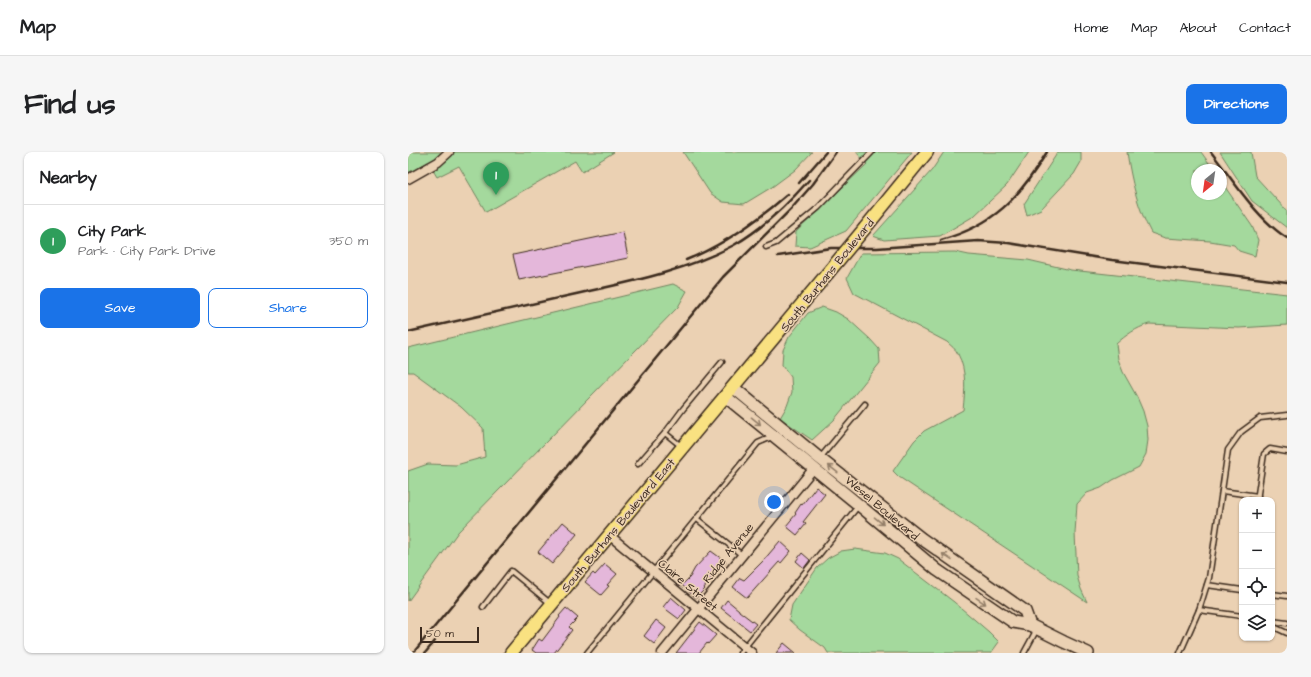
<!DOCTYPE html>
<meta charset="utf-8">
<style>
body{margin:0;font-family:"Architects Daughter",sans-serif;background:#f6f6f6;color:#202124}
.controls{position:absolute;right:12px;bottom:12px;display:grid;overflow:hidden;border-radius:8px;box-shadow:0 1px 3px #0004}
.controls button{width:36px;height:36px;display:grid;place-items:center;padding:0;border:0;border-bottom:1px solid #e0e0e0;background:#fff;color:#202124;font:20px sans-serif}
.compass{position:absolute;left:783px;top:12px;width:36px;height:36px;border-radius:50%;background:#fff;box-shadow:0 1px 3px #0004;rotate:209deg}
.scale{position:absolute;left:12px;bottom:10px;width:59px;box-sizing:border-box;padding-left:4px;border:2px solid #3b2a1e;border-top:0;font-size:11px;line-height:14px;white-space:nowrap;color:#3b2a1e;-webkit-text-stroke:3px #ebd1b3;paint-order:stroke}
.you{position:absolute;left:366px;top:350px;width:14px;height:14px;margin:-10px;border:3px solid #fff;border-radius:50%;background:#1a73e8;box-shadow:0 0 0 6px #1a73e833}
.badge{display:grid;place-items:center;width:26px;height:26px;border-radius:50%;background:#1a73e8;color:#fff;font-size:13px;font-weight:700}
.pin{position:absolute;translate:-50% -33px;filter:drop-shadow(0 1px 2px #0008)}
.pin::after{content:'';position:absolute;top:21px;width:14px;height:12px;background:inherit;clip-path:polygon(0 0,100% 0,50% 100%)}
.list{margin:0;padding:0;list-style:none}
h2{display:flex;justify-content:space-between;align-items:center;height:52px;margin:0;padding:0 16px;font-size:17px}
h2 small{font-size:13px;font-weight:400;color:#757577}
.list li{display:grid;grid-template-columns:26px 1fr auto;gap:12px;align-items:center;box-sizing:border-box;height:72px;padding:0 16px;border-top:1px solid #e0e0e0}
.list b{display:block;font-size:15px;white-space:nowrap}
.list p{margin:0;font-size:13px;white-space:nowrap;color:#757577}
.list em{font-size:13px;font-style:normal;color:#757577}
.actions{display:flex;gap:8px;padding:12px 16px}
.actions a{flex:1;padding:9px 0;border:1px solid #1a73e8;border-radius:8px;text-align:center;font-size:14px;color:#1a73e8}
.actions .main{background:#1a73e8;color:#fff}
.icon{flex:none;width:22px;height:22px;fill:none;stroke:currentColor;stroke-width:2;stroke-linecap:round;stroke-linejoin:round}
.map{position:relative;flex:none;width:879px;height:501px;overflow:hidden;border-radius:8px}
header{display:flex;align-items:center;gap:24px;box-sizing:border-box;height:56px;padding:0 20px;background:#fff;border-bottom:1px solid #e0e0e0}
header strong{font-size:19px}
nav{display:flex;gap:22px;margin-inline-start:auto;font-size:14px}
.intro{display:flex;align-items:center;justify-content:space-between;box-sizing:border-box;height:96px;padding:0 24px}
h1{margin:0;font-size:28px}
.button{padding:10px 18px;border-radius:8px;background:#1a73e8;color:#fff;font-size:14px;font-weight:700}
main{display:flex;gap:24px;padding:0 24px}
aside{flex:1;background:#fff;border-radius:8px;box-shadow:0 1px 3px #0004}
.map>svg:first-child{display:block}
</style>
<header>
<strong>Map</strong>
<nav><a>Home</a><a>Map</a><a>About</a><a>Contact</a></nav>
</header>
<div class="intro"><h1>Find us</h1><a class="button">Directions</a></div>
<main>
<aside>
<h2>Nearby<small></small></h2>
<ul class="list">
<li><span class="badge" style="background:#2e9e5b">1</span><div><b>City Park</b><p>Park · City Park Drive</p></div><em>350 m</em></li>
</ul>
<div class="actions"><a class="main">Save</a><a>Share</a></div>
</aside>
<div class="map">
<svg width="879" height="501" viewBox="0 0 879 501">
<rect width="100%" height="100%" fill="#ebd1b3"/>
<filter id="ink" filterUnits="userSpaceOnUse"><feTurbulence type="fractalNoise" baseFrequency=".025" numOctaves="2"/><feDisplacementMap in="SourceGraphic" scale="8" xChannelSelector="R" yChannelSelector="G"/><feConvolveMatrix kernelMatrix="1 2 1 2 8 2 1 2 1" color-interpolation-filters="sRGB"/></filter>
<g filter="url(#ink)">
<g fill="#a4d99d" stroke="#70825e">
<polygon points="0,0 206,0 174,20 167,9 78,60 51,14 29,25 20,10 0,21"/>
<polygon points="275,0 404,0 387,18 364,35 336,52 315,50 302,41"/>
<polygon points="448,0 504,0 438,79 402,95 387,94 388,80 459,12"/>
<polygon points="536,0 621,0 599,33 566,64 532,84 476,88 465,84 524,18"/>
<polygon points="650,0 673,0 673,10 666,22 633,57 619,63 616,52"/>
<path d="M719,0H793L806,18H789V42H813V29L844,74L850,88L847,104L831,99L826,93L802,89L757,86L743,81C730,57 723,28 719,0Z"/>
<polygon points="812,0 843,0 847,24 879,59 879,76 844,49"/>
<path d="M547,100L561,103L620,108L663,118L879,142V173L831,176L741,172C728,176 718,183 708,192L710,207L715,220L729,245L735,259L739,274L740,288L738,302L731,315L705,328L693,336L679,341L669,352L667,381L669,424L673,437L679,450L491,325L485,319L506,289L516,279L555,258C557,239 559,219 550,202C548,197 543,194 539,190L446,141L439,126L453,101Z"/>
<polygon points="265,132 279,139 270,155 50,380 0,449 0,319 20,312 48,313 77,305 75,276 53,255 5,220 0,220 0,196"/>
<polygon points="414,155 428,160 440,167 462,187 471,197 472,211 426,268 404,288 372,266 379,254 384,240 383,225 374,213 375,198 381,185 400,161"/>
<polygon points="447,397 477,401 490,407 546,450 581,480 591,490 583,501 420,501 417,496 392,478 381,468 384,453 409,416 420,406 433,399"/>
</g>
<g fill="#e4b7da" stroke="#3b2a1e">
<polygon points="215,80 220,106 111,128 105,103"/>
<polygon points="408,335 417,342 395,370 398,372 389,383 378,374 388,362 387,361 393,352 394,353"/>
<polygon points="155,370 169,382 144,412 130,400"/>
<polygon points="372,389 383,399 373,411 371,410 339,446 325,435 332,426 336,428 355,409"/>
<polygon points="303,399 318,410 302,428 296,436 297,437 288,446 274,433 282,425 287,416"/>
<polygon points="394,401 402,408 396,416 388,409"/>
<polygon points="197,412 209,422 199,433 201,434 193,443 177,430 185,421 187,423"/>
<polygon points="263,445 278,458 271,467 255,455"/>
<polygon points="319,448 331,458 331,459 348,472 342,479 313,456"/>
<polygon points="158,456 170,466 161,475 164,478 146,501 128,501 124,498 131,487 134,489 152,465 151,464"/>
<polygon points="248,468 258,476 246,492 236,484"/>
<polygon points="292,470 308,483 300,492 299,491 291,501 268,501"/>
<polygon points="376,491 388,501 368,501"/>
</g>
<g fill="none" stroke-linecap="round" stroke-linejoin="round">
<defs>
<g id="service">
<polyline points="358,95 368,91 410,56 464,0"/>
<polyline points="257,281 275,257 314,210"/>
<polyline points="412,306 457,252"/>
<polyline points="230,312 257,281 273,294"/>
<polyline points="814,339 850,344"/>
<polyline points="849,348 856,302 862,297 879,300"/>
<polyline points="289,367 334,403"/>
<polyline points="799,433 834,438"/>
<polyline points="864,442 879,444"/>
<polyline points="75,455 103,419 142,451"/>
<polyline points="791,458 834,464"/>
<polyline points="864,469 879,471"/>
<polyline points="864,474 879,481"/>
<polyline points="179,501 350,291 364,285"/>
<polyline points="332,501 451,353"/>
<polyline points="616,501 629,477"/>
<polyline points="772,501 791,458 801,426 820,298 833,280 852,266 879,263"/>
</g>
<g id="minor">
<polyline points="0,27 30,10 41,0"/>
<polyline points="201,383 344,501"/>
<polyline points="254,501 406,316"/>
</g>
<g id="secondary">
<polyline points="326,236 411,306 514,387 537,403 617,459 622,473"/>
<polyline points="318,245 451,353 529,418 605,470 622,473 656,490 680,501"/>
</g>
<g id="primary">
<polyline points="457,76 519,0"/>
<polyline points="103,501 419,122"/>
</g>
</defs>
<use href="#service" stroke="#3b2a1e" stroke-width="7"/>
<use href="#minor" stroke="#3b2a1e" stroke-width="11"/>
<use href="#secondary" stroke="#3b2a1e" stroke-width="14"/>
<use href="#primary" stroke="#3b2a1e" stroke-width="15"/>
<use href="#service" stroke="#ebd1b3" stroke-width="4"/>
<use href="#minor" stroke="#ebd1b3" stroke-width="8"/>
<use href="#secondary" stroke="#ebd1b3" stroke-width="11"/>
<use href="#primary" stroke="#f9e181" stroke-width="12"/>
<g stroke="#3b2a1e" stroke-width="2.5">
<path d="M803,0C826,29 848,66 879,86"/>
<polyline points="391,31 418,0"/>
<path d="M533,88C586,73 611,46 639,0"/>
<polyline points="370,104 423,96 469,96 570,89 600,91 704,108 879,130"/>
<path d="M278,108C316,93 349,69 380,42"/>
<path d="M0,180C53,168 106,156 159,144C216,131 274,121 326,93C354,77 380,52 401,28"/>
<polyline points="5,501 315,125 384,56 405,32 428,0"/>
<polyline points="17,501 27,489"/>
</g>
<defs>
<polyline id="primary-bridge" points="419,122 457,76"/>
</defs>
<use href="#primary-bridge" stroke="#3b2a1e" stroke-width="15" stroke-linecap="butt"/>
<use href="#primary-bridge" stroke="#f9e181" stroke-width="12"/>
</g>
<defs><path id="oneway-shaft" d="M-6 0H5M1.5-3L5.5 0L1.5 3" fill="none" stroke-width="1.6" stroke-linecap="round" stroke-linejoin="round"/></defs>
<g stroke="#937e68">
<use href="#oneway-shaft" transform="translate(348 269) rotate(39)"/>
<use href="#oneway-shaft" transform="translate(425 317) rotate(-142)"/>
<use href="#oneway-shaft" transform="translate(471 369) rotate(40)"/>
<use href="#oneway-shaft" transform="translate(539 405) rotate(-145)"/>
<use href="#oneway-shaft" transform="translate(573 449) rotate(34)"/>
</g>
</g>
<g text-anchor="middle" stroke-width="3" stroke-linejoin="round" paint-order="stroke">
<g font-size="12" fill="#3b2a1e" stroke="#ebd1b3">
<text transform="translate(419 123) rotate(-51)" y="4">South Burhans Boulevard</text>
<text transform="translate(474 356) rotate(40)" y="4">Wesel Boulevard</text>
<text transform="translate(210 373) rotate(-50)" y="4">South Burhans Boulevard East</text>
<text transform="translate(320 401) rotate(-51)" y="4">Ridge Avenue</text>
<text transform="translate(280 433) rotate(40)" y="4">Claire Street</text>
</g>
</g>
</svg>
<div class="controls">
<button>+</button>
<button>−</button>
<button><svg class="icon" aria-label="locate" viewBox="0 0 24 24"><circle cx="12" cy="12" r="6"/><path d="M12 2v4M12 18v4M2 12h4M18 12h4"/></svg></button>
<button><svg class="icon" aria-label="layers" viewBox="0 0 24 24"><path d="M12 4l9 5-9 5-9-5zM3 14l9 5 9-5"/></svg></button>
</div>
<svg class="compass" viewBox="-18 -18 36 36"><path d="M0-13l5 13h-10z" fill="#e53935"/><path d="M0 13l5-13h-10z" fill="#757577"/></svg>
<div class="scale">50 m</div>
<div class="you"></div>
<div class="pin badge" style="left:88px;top:43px;background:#2e9e5b">1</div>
</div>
</main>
